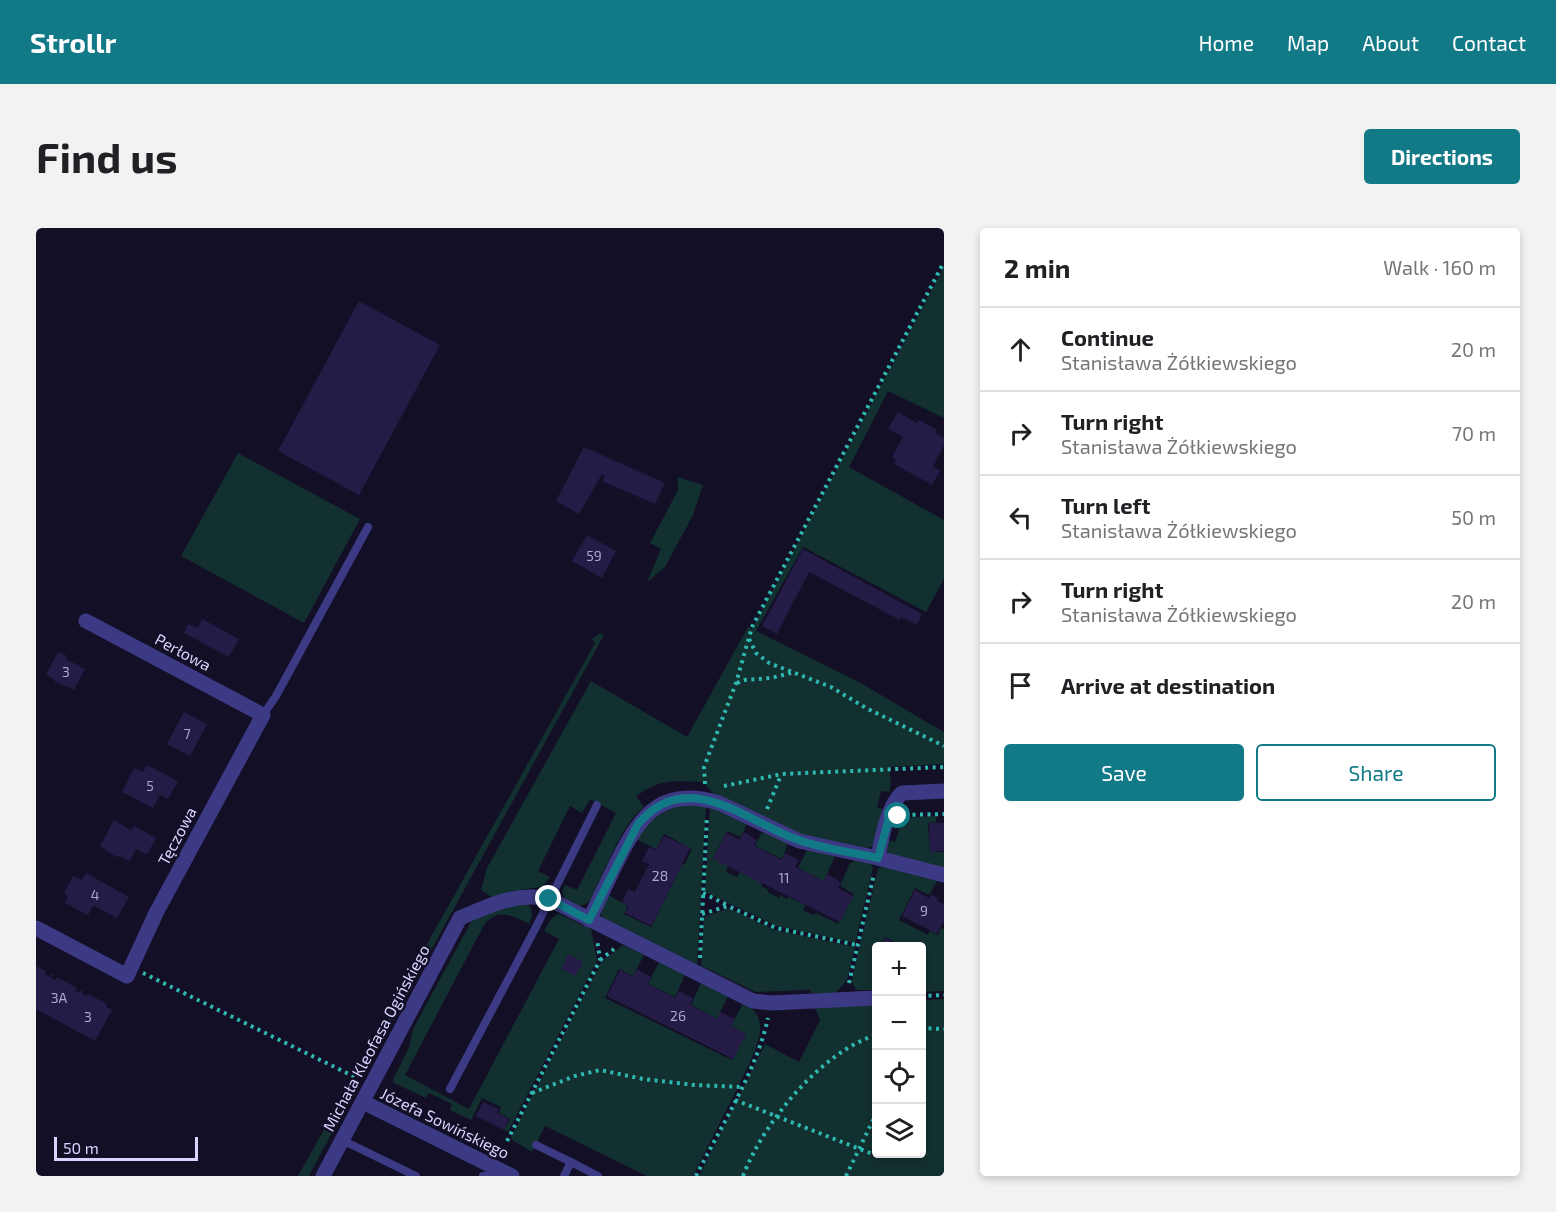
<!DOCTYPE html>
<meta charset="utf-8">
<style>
body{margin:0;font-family:"Exo 2",sans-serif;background:#f2f2f2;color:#202124}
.controls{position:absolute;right:18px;bottom:18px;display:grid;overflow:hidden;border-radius:6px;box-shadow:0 3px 9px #0003}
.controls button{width:54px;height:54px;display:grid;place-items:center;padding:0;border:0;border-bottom:2px solid #e0e0e0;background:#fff;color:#202124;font:30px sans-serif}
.scale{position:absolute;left:18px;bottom:15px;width:144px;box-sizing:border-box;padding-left:6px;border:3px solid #d9d4ff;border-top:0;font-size:16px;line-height:21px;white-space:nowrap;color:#d9d4ff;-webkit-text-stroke:4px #130f26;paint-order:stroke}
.stop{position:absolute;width:18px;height:18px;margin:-14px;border:4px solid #127987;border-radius:50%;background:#fff}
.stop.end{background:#127987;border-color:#fff;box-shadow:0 2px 6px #0008}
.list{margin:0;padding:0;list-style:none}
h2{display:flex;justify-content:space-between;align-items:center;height:78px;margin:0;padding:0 24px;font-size:26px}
h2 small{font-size:20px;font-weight:400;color:#757577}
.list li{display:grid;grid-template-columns:39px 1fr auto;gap:18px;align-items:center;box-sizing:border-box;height:84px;padding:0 24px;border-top:2px solid #e0e0e0}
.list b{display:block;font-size:22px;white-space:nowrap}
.list p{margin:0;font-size:20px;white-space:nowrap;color:#757577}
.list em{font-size:20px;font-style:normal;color:#757577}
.actions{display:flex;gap:12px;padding:18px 24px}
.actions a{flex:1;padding:14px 0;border:2px solid #127987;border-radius:6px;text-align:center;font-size:21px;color:#127987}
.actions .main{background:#127987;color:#fff}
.icon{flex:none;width:33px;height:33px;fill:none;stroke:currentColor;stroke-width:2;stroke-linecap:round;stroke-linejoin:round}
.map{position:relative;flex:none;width:908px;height:948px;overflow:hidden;border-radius:6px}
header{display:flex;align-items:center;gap:36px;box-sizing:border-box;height:84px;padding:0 30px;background:#127987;color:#fff}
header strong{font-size:28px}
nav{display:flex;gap:33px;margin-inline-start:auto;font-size:21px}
.intro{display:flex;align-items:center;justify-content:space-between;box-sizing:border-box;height:144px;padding:0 36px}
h1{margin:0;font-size:42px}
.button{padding:15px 27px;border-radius:6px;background:#127987;color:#fff;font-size:21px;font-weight:700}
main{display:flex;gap:36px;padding:0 36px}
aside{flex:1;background:#fff;border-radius:6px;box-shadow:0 3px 9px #0003}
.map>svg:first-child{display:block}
</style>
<header>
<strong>Strollr</strong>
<nav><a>Home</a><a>Map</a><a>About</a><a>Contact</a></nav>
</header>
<div class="intro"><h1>Find us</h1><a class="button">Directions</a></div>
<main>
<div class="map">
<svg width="908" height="948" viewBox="0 0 908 948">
<rect width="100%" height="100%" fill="#130f26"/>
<g fill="#12302f">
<path d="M908,39V190L852,163L813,239L908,292V351L890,384L767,319L720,403L821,453L908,504V536L853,539L855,557L853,564L845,563L841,579L848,582L837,618L832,620L765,607L678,566L667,554C636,553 626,550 600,568L608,579C587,593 567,647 555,671L551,675L544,678L529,672L526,663L529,657L541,662L580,585L554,571L546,585L534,578L502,643L514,649L506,659L489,661L457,670L445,662L451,640L555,453L651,509L712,399L716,401Z"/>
<polygon points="202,225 324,291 268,395 145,328"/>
<polygon points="642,249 667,257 657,287 629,339 611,354 625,321 614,315 642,262"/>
<polygon points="564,405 568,407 332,837 324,846 318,847 559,415 556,411"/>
<path d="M644,577H670L661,738L568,692L565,686L572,667L592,678L588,686L615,699L646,636H649L656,621L628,606L620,621L600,611C613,594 624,583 644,577Z"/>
<polygon points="674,578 711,595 705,609 691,603 677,630 692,638 690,644 701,649 704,644 726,655 725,658 732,662 732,664 743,670 744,667 751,671 753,669 769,677 767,682 778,687 780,685 802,696 818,666 804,658 814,635 820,632 834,635 837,640 819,715 741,698 669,664"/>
<polygon points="900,588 900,594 892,595 894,624 908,624 908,642 854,628 850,620 851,612 859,614 867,590"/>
<polygon points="729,604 752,615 746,631 719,618 725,606"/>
<polygon points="771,622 799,628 788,653 762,640"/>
<polygon points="847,638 902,652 893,667 879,660 863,692 892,707 894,703 902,707 905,700 908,701 908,763 886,764 885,718 868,718 849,709 844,718 840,718 840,725 837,731 840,734 840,762 820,762 816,754 817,746 842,641"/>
<path d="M488,675L493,677C498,684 496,688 493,696C477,687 461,680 448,697L369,847L433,881L523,711L508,703C512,696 515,688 523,686L555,701L561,733L472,904L468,902L474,891L463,885L465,879L446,870L435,892L414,882L416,876L393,865L390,870L358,855L357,852L373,819L377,801L435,694L444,687Z"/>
<polygon points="693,680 739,702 819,719 811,752 800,765 775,765 774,762 719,764 668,739 665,740 668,689"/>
<path d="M587,717L608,727L597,748L583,741L569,770L696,832L710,806L695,798L706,777C721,778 727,796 723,809C719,828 707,847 699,865C685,892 671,920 657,948H611L509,898L496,924L476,912L475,909L566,733Z"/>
<polygon points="623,734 649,747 639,769 612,756"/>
<polygon points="665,755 692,768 681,791 655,777"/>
<polygon points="908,771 908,948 663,948 729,816 763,834 784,792 778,778 840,775 840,926 885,926 886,772"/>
<path d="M317,850C310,884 289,917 273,948H262Z"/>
</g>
<g fill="#241b47">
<polygon points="323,73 404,117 323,267 242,223"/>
<polygon points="862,184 881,195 883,192 901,202 899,205 908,210 908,217 897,239 904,243 896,257 858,236 860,232 856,229 867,209 852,201"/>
<polygon points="548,219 629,255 619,276 566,253 569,248 566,246 543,286 520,273"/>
<polygon points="551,307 580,323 566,350 536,333"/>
<polygon points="767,321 886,386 881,397 865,389 864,392 773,344 741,406 726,398"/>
<polygon points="166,391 203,411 193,429 148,405 152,396 162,400"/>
<polygon points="22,424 31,428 30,431 49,441 38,462 18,453 19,452 10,447"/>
<polygon points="148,484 171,496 154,528 131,516"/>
<polygon points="111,537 142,553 132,571 124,567 117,580 86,564 98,540 107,544"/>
<polygon points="78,592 95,602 98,598 120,610 111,627 100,621 94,633 84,628 80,629 64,618"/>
<polygon points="893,595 908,595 908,623 894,624"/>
<polygon points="708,604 721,612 718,618 746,632 749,625 763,632 759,639 788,653 791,646 805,654 802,660 817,668 804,694 677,631 690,605 704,612"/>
<polygon points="628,608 654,620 615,698 589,685 593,678 586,675 592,661 599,664 613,636 606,633 613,619 620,622"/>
<polygon points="50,645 93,669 81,690 57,677 52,687 29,675 32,668 28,665 37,648 46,652"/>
<polygon points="879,662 893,670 895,666 902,670 901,673 908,677 908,693 901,706 866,688"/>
<polygon points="849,710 866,718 844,718"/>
<polygon points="532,726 547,734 539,748 525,741"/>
<polygon points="0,738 10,743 9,746 13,749 14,746 17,747 15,750 20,752 21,749 41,760 39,762 44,765 45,762 47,763 46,766 50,768 52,766 71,776 70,779 76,782 59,813 0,781"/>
<polygon points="601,741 615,749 612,756 639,770 643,763 657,770 654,777 681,791 684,784 699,791 695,798 710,806 697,831 571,768 584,742 597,749"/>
<polygon points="447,874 463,881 461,885 473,891 468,902 440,888"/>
</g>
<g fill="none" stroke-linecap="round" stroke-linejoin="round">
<g stroke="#2fb8b0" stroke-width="4" stroke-dasharray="3 4.5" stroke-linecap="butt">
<polyline points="713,411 720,425 733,435 795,459 830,480 908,518"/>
<polyline points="701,455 708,452 735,450 755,445"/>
<polyline points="669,556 668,539 700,455 716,399 908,34"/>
<polyline points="688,558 746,546 908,539"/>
<polyline points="731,581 745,547"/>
<polyline points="869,587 908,586"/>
<polyline points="667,665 691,677"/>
<polyline points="666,686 692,678 740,700 821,717"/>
<polyline points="664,730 671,588"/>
<polyline points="564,732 578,721"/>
<polyline points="107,745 321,850"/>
<polyline points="813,755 838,646"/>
<polyline points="885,768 908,767"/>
<polyline points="885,800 908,801"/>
<polyline points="496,865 539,848 564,842 607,851 658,857 706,859"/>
<polyline points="699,872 839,927"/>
<polyline points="471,913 564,732 561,711"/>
<path d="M660,948C684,900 721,842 732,790"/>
<path d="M707,948C727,895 785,824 840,807"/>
<polyline points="810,948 840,886"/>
</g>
<g stroke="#3d3a85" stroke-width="8">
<polyline points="227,487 240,468 332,299"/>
<polyline points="414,861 500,699 561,577"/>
<polyline points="306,912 380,948"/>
<polyline points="500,917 535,934"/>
<polyline points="447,948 467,945"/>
<polyline points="528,948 535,934 562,948"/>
</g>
<g stroke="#3d3a85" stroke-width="15">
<polyline points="842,630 908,647"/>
<path d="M553,692C563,672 572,652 582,632C605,586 626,558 683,575L763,613L842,630C845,612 852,577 866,565L908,563"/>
<polyline points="0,700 91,748 120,685 227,487 50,393"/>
<path d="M287,948L424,690C455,677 480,664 513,671L717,773L736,775L840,770"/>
</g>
<polyline stroke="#3d3a85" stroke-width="15" points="327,874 476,948"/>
</g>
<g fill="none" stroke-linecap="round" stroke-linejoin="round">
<path stroke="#127987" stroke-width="8" d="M513,671L553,692L602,596C651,538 708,592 760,611C786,621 815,624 842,630L854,587L862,588"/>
</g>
<g text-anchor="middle" stroke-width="5" stroke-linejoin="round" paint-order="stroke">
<g font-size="14" fill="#aca6d1">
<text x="558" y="333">59</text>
<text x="30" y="449">3</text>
<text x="151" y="511">7</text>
<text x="114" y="563">5</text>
<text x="624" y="653">28</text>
<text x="748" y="655">11</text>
<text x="59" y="672">4</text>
<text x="888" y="688">9</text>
<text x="23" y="775">3A</text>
<text x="642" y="793">26</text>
<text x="52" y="794">3</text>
</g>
<g font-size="16" fill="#d9d4ff" stroke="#130f26">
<text transform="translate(147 424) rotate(28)" y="6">Perłowa</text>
<text transform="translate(141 608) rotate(-62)" y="6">Tęczowa</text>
<text transform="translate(340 810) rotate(-62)" y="6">Michała Kleofasa Ogińskiego</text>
<text transform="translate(409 895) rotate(26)" y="6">Józefa Sowińskiego</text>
</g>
</g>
</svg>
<div class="controls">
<button>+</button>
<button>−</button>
<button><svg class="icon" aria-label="locate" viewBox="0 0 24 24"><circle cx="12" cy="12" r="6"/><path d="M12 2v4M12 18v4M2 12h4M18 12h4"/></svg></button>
<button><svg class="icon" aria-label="layers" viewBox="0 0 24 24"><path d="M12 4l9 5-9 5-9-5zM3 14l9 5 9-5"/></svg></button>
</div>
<div class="scale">50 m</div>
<div class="stop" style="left:862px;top:588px"></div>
<div class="stop end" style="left:513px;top:671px"></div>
</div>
<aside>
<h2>2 min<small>Walk · 160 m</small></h2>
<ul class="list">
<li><svg class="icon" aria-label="ahead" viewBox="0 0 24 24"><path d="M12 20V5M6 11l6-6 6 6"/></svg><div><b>Continue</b><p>Stanisława Żółkiewskiego</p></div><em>20 m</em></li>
<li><svg class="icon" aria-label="right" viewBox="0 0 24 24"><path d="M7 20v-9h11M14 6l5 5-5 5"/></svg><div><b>Turn right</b><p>Stanisława Żółkiewskiego</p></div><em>70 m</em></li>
<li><svg class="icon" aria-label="left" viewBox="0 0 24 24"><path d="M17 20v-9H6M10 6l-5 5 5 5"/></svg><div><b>Turn left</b><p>Stanisława Żółkiewskiego</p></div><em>50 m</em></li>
<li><svg class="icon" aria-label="right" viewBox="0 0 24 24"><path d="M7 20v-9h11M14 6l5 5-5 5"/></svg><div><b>Turn right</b><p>Stanisława Żółkiewskiego</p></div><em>20 m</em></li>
<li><svg class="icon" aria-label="arrive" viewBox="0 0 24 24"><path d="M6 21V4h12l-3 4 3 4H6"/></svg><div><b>Arrive at destination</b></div></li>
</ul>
<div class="actions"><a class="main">Save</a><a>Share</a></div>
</aside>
</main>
